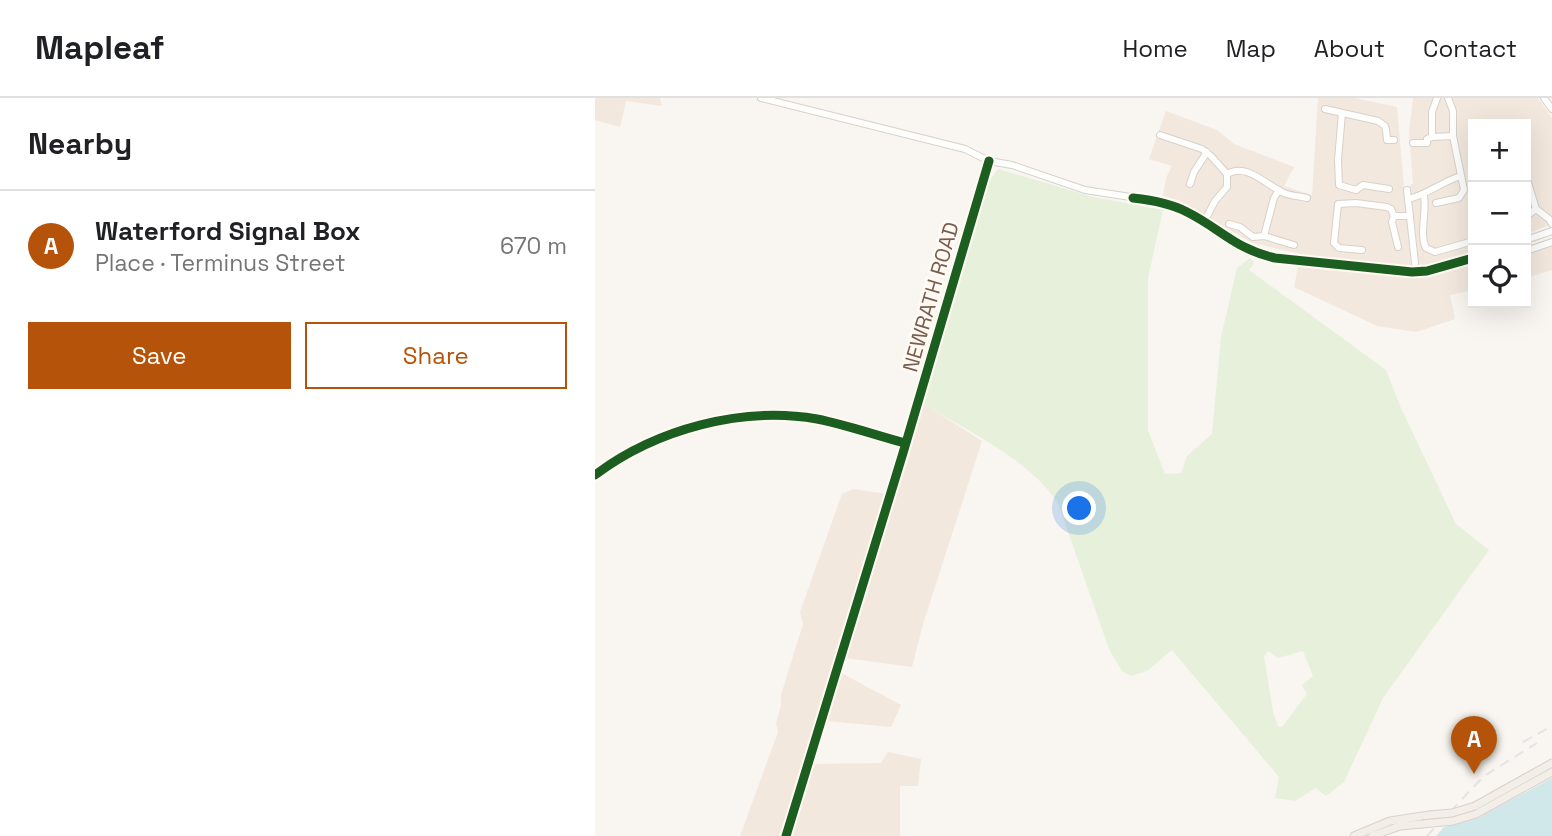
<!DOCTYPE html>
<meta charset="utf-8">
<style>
body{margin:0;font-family:"Space Grotesk",sans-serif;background:#f6f6f6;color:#202124}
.controls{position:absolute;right:21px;top:21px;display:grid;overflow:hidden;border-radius:0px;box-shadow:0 7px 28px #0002}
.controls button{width:63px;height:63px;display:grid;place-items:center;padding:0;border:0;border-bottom:2px solid #e0e0e0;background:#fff;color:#202124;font:35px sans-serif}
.you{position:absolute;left:485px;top:411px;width:24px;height:24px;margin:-18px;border:5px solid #fff;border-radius:50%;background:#1a73e8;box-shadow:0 0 0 10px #1a73e833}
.badge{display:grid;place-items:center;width:46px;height:46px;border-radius:50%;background:#b45309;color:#fff;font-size:23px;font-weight:700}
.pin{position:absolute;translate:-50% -58px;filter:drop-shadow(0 2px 4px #0008)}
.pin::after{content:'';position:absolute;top:37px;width:24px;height:21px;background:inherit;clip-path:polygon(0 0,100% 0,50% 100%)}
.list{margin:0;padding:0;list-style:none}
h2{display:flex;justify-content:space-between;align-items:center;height:91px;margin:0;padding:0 28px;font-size:30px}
h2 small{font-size:23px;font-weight:400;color:#757577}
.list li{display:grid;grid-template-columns:46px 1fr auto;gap:21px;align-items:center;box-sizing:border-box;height:112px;padding:0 28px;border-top:2px solid #e0e0e0}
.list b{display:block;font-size:26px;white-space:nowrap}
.list p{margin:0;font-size:23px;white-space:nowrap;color:#757577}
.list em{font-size:23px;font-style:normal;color:#757577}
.actions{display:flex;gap:14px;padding:21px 28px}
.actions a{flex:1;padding:16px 0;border:2px solid #b45309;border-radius:0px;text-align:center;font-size:24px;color:#b45309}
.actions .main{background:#b45309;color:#fff}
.icon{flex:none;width:38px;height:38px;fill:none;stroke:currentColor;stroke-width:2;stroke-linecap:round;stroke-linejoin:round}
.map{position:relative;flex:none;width:957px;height:738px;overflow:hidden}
header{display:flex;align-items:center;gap:42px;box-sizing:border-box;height:98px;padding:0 35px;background:#fff;border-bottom:2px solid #e0e0e0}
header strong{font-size:33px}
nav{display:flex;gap:38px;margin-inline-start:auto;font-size:24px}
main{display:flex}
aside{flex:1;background:#fff}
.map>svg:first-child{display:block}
</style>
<header>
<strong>Mapleaf</strong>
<nav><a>Home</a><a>Map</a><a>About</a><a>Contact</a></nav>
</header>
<main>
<aside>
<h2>Nearby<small></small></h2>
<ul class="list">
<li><span class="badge">A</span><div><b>Waterford Signal Box</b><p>Place · Terminus Street</p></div><em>670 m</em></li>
</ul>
<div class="actions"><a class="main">Save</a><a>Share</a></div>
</aside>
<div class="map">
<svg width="957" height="738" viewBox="0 0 957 738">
<rect width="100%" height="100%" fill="#f9f5f0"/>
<g fill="#f2e8de">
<polygon points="0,0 65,0 67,8 31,3 25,29 0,22"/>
<polygon points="723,0 760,0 802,9 816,167 766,165 715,158 657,145 583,102 568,98 571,80 577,68 554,61 571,13 622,32 639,46 699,69 689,88 717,97"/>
<polygon points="818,0 943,0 957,20 957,126 931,136 931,26 878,26 878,153 830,168 824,165 815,87 818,86 814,34"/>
<polygon points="957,146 957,172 931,180 931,156"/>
<polygon points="878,163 878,192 855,197 860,221 821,234 782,228 699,189 703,169 820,180 840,177"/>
<polygon points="327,305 387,343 328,526 317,569 251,560 246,575 306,607 296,629 233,623 219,666 286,665 293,654 326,661 323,688 305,688 305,738 145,738 183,634 181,625 186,608 186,597 208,526 205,514 247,396 258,391 299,397"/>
</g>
<path fill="#e7f0db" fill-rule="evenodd" d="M403,71L498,99L568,112L553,180V332L570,376L586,375L592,358L617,336L626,239L642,170L655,160L659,165L654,172L791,272L806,310L861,426L894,452L788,600L749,684L731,698L721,690L700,703L680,700L684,679L577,552L552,573L536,578L527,573L514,551L463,405C432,359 373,334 327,305L393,85ZM673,553L683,560L708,553L718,578L707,587L712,596L687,629L683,628L678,614L669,558Z"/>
<polygon fill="#d0e8ea" points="957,680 957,738 841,738 849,729 883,720"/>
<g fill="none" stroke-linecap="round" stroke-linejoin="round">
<defs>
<g id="minor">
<polyline points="166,0 370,51 394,63 417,67 490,92 555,102 583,110 611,125 641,147 662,156 766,170 817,174 832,173 878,160"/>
<polyline points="949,0 957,11"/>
<polyline points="730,11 783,23 790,28 791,32"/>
<polyline points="747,15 743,62 744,87 761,92 768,87 794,91"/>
<polyline points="791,32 792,42 799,42"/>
<polyline points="565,37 607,51 616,58 632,76 632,89 620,103 609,124"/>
<polyline points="837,39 837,14 842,0"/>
<polyline points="818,45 832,45 832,41 837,39 858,38"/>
<path d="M632,76C652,64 672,88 689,95C696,98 704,98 712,100"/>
<polyline points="931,78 941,111 954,121 957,126"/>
<polyline points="595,86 599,74 612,54"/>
<polyline points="812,92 821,174"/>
<path d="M829,98C832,114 824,137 831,150L840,154L878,143"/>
<path d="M813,101C832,97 846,84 866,78"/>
<polyline points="841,105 864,100 869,92 858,38 858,13 853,0"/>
<polyline points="933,117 941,111"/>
<polyline points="799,118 797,124 803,149"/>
<polyline points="634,126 645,129 658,139 669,138 699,147"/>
<polyline points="669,138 679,100 684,92"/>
<polyline points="931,142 957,133"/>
<polyline points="767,152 744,150 739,145 743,106 761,105 792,109 796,111 799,118 815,118"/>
<polyline points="931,153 957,144"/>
<path d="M0,377C61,331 147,308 222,321C252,327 280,337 310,345"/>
<polyline points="191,738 308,355 394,63"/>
</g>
<g id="major">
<polyline points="880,708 957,665"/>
<polyline points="881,716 957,674"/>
<polyline points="759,738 795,723 834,717"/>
<polyline points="777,738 805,728 827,726"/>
</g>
</defs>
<use href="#minor" stroke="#d7d1cb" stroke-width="8"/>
<use href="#major" stroke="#dad1cc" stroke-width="9"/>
<use href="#minor" stroke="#fefefd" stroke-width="6"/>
<use href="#major" stroke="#f3eee8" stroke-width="7"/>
<g stroke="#e6e3e7" stroke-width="2" stroke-dasharray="10 7" stroke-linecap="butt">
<polyline points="928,644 957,628"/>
<polyline points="832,738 889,678 942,645"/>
</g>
<defs>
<g id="major-bridge">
<polyline points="834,717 857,715 880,708"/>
<polyline points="827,726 858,723 881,716"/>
</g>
</defs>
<use href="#major-bridge" stroke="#dad1cc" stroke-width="9" stroke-linecap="butt"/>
<use href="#major-bridge" stroke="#f3eee8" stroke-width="7"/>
<defs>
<g id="cycleway">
<path d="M538,100C557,102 575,105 592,114C626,131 640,151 680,160L817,174L832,173L878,160"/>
<path d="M0,377C61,331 147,308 222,321C252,327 280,337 310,345"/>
<polyline points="191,738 308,355 394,63"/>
</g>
</defs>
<use href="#cycleway" stroke="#fffaf3" stroke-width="13"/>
<use href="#cycleway" stroke="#1b5e20" stroke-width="9"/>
</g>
<g text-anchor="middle" stroke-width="6" stroke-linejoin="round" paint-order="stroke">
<g font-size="21" fill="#7a5c4d" stroke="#fffaf3">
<text transform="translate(336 199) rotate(-74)" y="7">NEWRATH ROAD</text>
</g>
</g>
</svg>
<div class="controls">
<button>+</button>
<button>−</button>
<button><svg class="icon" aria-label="locate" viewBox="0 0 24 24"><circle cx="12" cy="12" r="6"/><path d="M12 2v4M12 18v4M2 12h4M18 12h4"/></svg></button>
</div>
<div class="you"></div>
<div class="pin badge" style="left:879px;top:676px">A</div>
</div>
</main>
